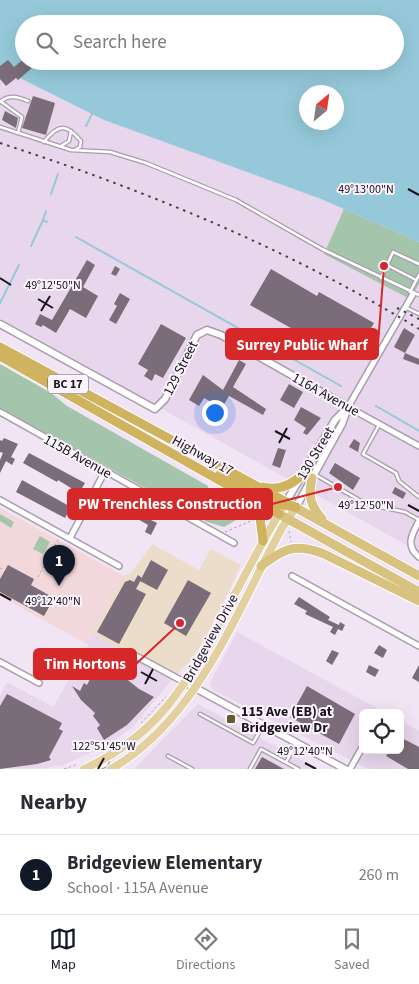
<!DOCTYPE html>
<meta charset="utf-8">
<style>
body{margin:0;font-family:"Source Sans 3",sans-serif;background:#f2f2f3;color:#2b2b33}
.controls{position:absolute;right:15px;bottom:15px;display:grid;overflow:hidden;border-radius:8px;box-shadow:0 5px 20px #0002}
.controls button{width:45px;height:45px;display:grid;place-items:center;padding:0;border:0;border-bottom:1px solid #e1e1e2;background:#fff;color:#2b2b33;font:25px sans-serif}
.compass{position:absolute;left:299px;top:85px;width:45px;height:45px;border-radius:50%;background:#fff;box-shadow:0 5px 20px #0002;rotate:29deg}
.you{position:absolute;left:214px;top:412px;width:18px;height:18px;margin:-12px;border:4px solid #fff;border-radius:50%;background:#1a73e8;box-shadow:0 0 0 8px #1a73e833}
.badge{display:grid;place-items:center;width:32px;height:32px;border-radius:50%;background:#111827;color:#fff;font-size:16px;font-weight:700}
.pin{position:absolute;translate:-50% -41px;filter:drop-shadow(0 1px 2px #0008)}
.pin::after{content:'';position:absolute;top:26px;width:18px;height:15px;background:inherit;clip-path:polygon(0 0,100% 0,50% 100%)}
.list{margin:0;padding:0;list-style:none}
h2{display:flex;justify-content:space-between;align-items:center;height:65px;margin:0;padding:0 20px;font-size:21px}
h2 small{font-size:16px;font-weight:400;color:#7c7c81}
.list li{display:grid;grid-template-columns:32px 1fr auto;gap:15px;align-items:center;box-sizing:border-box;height:80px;padding:0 20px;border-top:1px solid #e1e1e2}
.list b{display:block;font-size:19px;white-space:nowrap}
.list p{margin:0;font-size:16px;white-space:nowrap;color:#7c7c81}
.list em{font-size:16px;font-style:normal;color:#7c7c81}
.icon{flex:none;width:28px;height:28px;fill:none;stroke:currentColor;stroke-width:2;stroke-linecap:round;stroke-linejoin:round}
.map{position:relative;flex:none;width:419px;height:769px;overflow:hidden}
.search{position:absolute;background:#fff;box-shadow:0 5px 20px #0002;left:15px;right:15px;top:15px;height:55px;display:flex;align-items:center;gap:12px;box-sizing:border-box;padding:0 18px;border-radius:28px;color:#7c7c81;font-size:19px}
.sheet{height:145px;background:#fff}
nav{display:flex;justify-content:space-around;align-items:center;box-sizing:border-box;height:70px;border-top:1px solid #e1e1e2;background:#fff;font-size:14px;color:#7c7c81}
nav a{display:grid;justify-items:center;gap:2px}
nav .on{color:#111827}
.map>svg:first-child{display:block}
</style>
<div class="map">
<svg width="419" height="769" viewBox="0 0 419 769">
<rect width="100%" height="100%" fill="#f1e4f5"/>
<polygon fill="#ebddca" points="152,544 199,570 211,549 241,565 205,641 189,662 173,678 92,634 124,576 131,573"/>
<g fill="#e8d6ec">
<polygon points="0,68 321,199 419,242 419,552 0,319"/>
<polygon points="237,632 386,713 363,713 363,750 400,750 400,720 419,731 419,769 368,769 213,690 210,683"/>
<polygon points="92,634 173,678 134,726 110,743 64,765 45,768 0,769 0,696 7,682 53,707 89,645 87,644"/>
<polygon points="198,704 318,769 134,769"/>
</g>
<polygon fill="#f2d8da" points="0,508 124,576 87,644 0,596"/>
<g fill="#a4c5ab">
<polygon points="344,209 419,242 419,284 410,299 324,254"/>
<polygon points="0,364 51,393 67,406 208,486 208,495 243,516 224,527 207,522 0,408"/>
<polygon points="0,514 14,522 11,528 0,521"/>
<polygon points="40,536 50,542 43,554 33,549"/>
</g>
<path fill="#95c9da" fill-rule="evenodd" d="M0,0H419V242L321,199L104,120L0,68ZM24,24H395V61H24ZM306,92H336V122H306Z"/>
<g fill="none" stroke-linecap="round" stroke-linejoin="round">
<g stroke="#95c9da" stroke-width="2">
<polyline points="86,126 92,114"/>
<polyline points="51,194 58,174"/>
<polyline points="46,211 43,220 47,222"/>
<polyline points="76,237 341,386"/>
<polyline points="31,246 43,220"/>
<polyline points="0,303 19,265"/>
<polyline points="376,406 419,431"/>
</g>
</g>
<g fill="#7b6c79">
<polygon points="24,59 24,61 40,61 18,80 16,78 6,86 0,79 0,66 8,60 14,67"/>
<polygon points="33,96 55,103 46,135 22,128"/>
<polygon points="5,111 18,118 16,128 2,120"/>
<polygon points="87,260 95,265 83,287 98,296 86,318 70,309 56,333 43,325 41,327 35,324 40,314 52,320"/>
<polygon points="115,266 120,269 116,276 111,274"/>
<polygon points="271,269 317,296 319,292 374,323 356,354 310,328 305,336 250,305"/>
<polygon points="120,293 130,299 116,324 109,320 117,306 114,304"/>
<polygon points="161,324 186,338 163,378 155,374 152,381 144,376 148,370 138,364"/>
<polygon points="404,328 415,335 405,353 394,347"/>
<polygon points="405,353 419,359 419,365 403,359"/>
<polygon points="239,360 246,364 233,387 266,409 263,415 229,396 213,423 208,420 217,405 204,398 199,406 189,400 203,375 223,390"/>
<polygon points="289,384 303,392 294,408 280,400"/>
<polygon points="301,407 321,418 307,435 303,433 306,428 294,420"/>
<polygon points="4,438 18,444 11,457 15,459 12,465 6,461 0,473 0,460 3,453 0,452 0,440 2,441"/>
<polygon points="354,439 360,443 358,452 349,447"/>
<polygon points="278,448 286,450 280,468 272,465"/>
<polygon points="29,453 85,483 79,493 58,480 57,482 23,463"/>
<polygon points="335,463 360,478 353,490 329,473"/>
<polygon points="22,480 71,507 65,518 16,492"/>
<polygon points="395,487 406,493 403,499 392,493"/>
<polygon points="105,494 118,501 120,496 150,512 147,518 157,523 151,535 145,532 148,525 131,515 119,509 117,513 106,507 104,510 98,507"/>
<polygon points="151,560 168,570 157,590 140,581"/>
<polygon points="8,565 34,579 31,585 54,598 44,616 0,592 0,579"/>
<polygon points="138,575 142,578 136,589 146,594 119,644 97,632 125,582 130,580 134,582"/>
<polygon points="188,580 211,593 186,636 164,623"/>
<polygon points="299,597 330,617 328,620 339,625 340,622 345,625 342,631 338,629 335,635 330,632 333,627 305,614 307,611 294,604"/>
<polygon points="379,645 387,650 383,658 374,653"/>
<polygon points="332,650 339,653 332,665 326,661"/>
<polygon points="54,662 70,671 66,679 50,670"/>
<polygon points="107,663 139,689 154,697 127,725 104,740 97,728 100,725 93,716 95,713 81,700 72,686 80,691 84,683 87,685 91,677 95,679 100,668"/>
<polygon points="369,665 379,670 375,677 366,672"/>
<polygon points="419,665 419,682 412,678"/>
<polygon points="307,686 355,714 339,744 290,717"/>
<polygon points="7,694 62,723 59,729 63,731 49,757 51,760 37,764 0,769 0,706"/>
<polygon points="400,737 419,747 419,769 408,769 386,756 390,750 400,750"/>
<polygon points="262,757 284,769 255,769"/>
</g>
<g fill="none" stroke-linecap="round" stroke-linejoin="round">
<defs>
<g id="service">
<polyline points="0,101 22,117 18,133"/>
<path d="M0,102C9,94 18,97 28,101"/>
<polyline points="0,127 71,150 110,152 146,163 236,200 322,249 419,295"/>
<path d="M44,142C58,124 66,123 81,141L80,147L76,149"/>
<polyline points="61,146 69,141 71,131"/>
<polyline points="387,265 416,280"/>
<polyline points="381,278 393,252 419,264"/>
<polyline points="410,292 419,275"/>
<polyline points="405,307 419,314"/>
<polyline points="379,425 363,454 396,473 399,481 419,497"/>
<polyline points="314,474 366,504 405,512 419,520"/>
<polyline points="200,714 253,743 263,726"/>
<polyline points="168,756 192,769"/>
<polyline points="286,762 296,744"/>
<polyline points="97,769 106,765 108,759"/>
<polyline points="250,769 261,749 298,769"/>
</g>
<g id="minor">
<polyline points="413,294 348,407 419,446"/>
<polyline points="0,412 234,543"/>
<polyline points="0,500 119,566"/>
<path d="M419,521C412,534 405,546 419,557"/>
<polyline points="70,538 105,471"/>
<polyline points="292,576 419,646"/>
<polyline points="136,656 186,683"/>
<polyline points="0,662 39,683"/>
<polyline points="350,769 363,746"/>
</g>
<g id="tertiary">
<polyline points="0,324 155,409 165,399 197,335 207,330 221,335 348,407"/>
<polyline points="286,502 335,420 348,407"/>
<polyline points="296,507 342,424 347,410"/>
<polyline points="186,683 345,769"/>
</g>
<g id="primary">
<path d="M84,769C159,735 187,683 224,614C243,579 261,544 281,510"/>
<path d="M111,769C198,719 236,612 282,528L296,507"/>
</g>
<g id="trunk">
<path d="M312,478C308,496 310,505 322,519"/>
<polyline points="291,505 419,576"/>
<polyline points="279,514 419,592"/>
<path d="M261,566C285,548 295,543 324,554L419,601"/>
</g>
<g id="motorway">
<polyline points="0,347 286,502"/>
<polyline points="0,356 279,514"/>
<polyline points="220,474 277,504 296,507"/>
<path d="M263,487C279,491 292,485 303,474"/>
<polyline points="245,495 260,518 263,541"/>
</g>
</defs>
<use href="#service" stroke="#a99dac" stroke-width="5"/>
<use href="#minor" stroke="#a99dac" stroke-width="8"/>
<use href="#tertiary" stroke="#a99dac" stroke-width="9"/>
<use href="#primary" stroke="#fff" stroke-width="10"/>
<use href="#trunk" stroke="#fff" stroke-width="11"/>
<use href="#motorway" stroke="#fff" stroke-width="11"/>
<g stroke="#ada3b1" stroke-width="1" stroke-dasharray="2.5 2.5" stroke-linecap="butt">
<polyline points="289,531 291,542"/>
<polyline points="225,532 253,520"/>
<polyline points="0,568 2,569"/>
<polyline points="38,577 59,538"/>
<polyline points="141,723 166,697"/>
<polyline points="64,769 78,764"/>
</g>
<use href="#service" stroke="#fff" stroke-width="2.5"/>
<use href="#minor" stroke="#fff" stroke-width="5"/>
<use href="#tertiary" stroke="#fff" stroke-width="6"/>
<use href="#primary" stroke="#e2d19f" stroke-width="8"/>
<use href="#trunk" stroke="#d8c27f" stroke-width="9"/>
<use href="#motorway" stroke="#cfb35f" stroke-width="9"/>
<g stroke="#453f47" stroke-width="2" stroke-dasharray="2.5 5" stroke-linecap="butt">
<path d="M0,143C145,190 289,249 419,329"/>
<polyline points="397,308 419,319"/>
</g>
</g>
<path fill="none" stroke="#19151b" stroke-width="2" d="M408,189L419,195M0,278L11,285M38,299L53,308M41,311L50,296M275,431L290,439M279,443L287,428M408,505L419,511M0,594L11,600M141,672L157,681M145,684L153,669M305,763L316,769M98,769L104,758"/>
<rect fill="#5f5e2a" stroke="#fbf3fd" stroke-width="2" x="226" y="714" width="10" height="10" rx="2.5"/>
<g text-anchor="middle" stroke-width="4" stroke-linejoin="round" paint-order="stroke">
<rect fill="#fbf3fd" stroke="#5d585f" stroke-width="1" x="48" y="374.5" width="40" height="19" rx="4"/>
<g font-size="12" font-weight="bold" fill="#19151b">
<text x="68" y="388">BC 17</text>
</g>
<g font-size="14" fill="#19151b" stroke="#fbf3fd">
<text transform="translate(180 368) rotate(-63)" y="5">129 Street</text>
<text transform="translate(326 394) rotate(29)" y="5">116A Avenue</text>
<text transform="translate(315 453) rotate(-59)" y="5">130 Street</text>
<text transform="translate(203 455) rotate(29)" y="5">Highway 17</text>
<text transform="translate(78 456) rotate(29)" y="5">115B Avenue</text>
<text transform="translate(210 638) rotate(-61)" y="5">Bridgeview Drive</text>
</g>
<g font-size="14" font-weight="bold" fill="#19151b" stroke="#fbf3fd" text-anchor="start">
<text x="241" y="716">115 Ave (EB) at<tspan x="241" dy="16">Bridgeview Dr</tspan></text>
</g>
</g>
<g font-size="12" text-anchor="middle" fill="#19151b" stroke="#fbf3fd" stroke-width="4" stroke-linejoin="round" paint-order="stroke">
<text x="366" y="193">49°13'00"N</text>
<text x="53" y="289">49°12'50"N</text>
<text x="366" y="509">49°12'50"N</text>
<text x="53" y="605">49°12'40"N</text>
<text x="104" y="750">122°51'45"W</text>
<text x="305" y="755">49°12'40"N</text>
</g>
<path fill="none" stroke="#d62828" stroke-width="2" d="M384 266L378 344M338 487L272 504M180 623L136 664"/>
<g fill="#d62828" stroke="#fbf3fd" stroke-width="2">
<circle cx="384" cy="266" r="5"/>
<circle cx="338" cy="487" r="5"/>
<circle cx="180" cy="623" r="5"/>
</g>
<g fill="#d62828" stroke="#d62828" stroke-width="2">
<rect x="226" y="329" width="152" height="30" rx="5"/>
<rect x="68" y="489" width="204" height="30" rx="5"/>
<rect x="34" y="649" width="102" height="30" rx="5"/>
</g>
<g font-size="15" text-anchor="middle" font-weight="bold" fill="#fff">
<text x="302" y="350">Surrey Public Wharf</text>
<text x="170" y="509">PW Trenchless Construction</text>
<text x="85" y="669">Tim Hortons</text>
</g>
</svg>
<div class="controls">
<button><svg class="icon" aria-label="locate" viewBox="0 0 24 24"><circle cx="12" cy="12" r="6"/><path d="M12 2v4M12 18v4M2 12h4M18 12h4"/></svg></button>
</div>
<svg class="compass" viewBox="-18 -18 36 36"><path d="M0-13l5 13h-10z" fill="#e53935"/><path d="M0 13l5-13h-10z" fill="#7c7c81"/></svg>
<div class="you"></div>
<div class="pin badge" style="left:59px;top:586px">1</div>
<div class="search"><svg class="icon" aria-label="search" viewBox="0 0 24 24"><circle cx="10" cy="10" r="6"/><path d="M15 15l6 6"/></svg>Search here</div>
</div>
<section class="sheet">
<h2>Nearby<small></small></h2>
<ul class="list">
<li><span class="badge">1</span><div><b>Bridgeview Elementary</b><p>School · 115A Avenue</p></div><em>260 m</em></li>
</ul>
</section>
<nav>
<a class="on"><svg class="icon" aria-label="map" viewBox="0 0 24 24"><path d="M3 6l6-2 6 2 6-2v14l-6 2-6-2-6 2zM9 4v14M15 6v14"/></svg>Map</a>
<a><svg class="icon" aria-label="directions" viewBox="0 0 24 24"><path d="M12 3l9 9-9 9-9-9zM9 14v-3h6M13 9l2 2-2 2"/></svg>Directions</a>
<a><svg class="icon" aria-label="saved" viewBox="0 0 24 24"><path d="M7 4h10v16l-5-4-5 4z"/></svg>Saved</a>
</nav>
